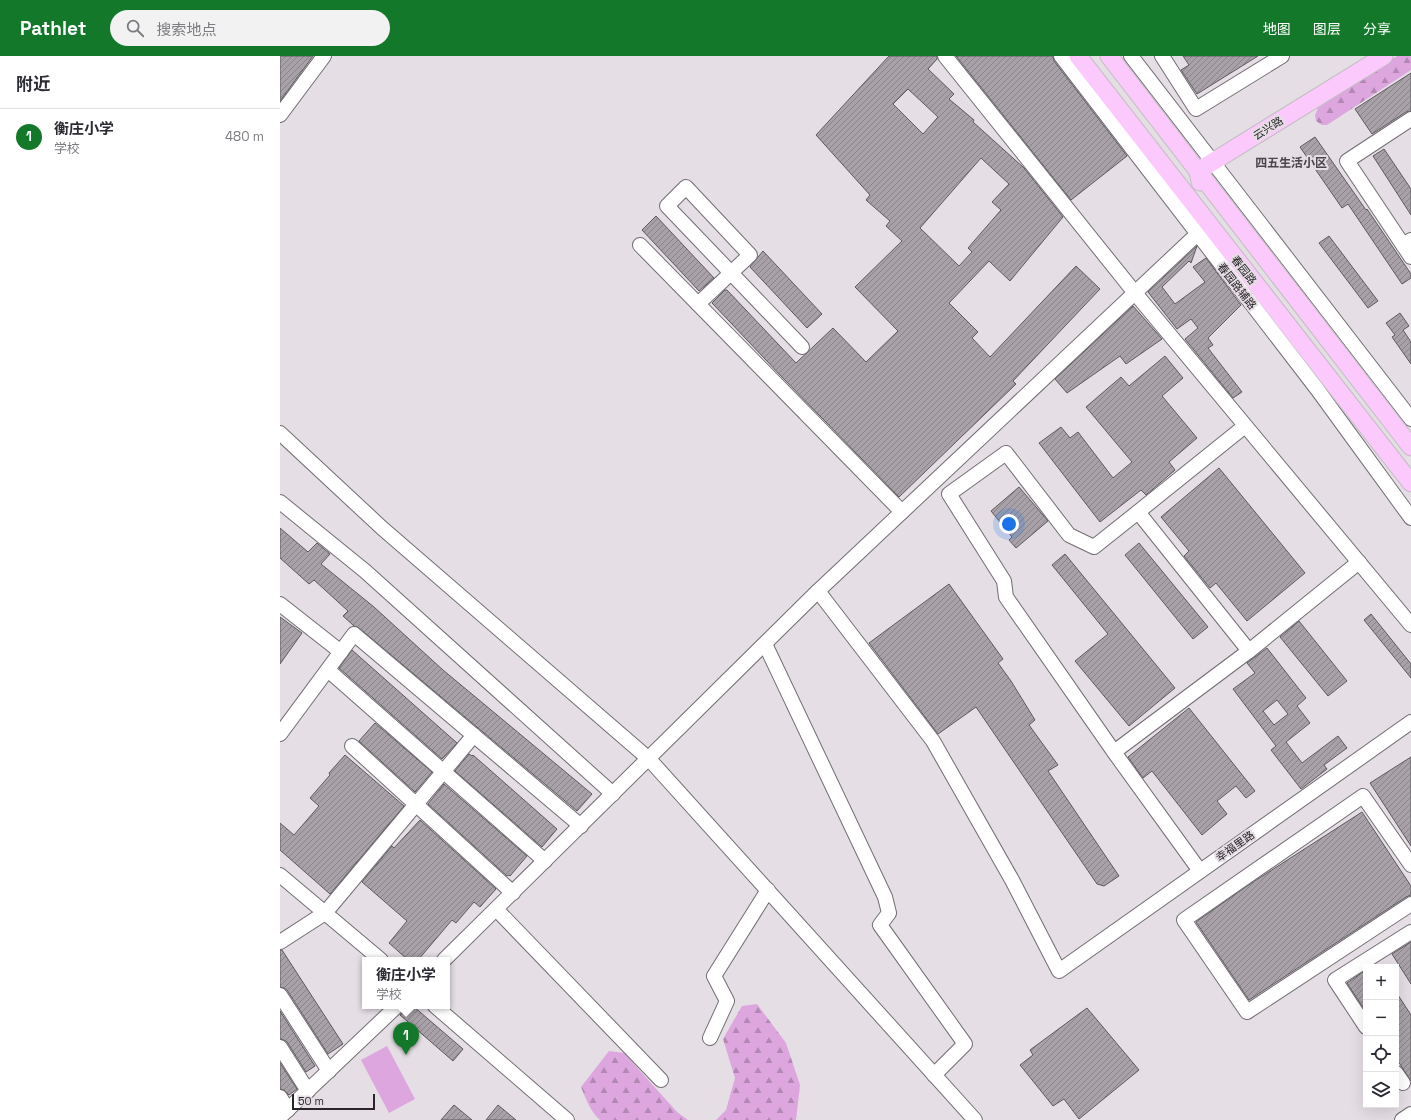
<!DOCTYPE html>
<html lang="zh">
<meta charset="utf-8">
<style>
body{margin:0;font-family:"Space Grotesk","Noto Sans SC",sans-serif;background:#f2f2f3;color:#2b2b33}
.controls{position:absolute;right:12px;bottom:12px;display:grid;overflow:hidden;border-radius:0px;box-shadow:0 4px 16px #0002}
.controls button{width:36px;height:36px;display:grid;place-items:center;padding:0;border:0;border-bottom:1px solid #e1e1e2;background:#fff;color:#2b2b33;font:20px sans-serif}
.scale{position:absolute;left:12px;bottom:10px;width:83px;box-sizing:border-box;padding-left:4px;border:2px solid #292629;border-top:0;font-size:11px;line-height:14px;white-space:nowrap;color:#292629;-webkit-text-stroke:3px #e5dee5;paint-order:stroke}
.you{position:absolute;left:729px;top:468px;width:14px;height:14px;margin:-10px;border:3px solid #fff;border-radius:50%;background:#1a73e8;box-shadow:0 0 0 6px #1a73e833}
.badge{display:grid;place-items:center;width:26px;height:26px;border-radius:50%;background:#13782a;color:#fff;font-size:13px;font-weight:700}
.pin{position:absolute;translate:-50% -33px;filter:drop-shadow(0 1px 2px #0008)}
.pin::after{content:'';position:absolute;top:21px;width:14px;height:12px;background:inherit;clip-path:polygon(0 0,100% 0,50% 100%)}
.popup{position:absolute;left:82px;top:901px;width:88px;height:52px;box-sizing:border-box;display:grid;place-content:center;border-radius:0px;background:#fff;filter:drop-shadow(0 1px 3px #0005);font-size:13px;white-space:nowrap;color:#7c7c81}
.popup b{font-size:15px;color:#2b2b33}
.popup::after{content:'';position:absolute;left:50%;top:100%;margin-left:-8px;border:8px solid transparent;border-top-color:#fff}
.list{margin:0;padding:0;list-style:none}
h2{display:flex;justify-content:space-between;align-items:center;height:52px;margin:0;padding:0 16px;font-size:17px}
h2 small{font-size:13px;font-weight:400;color:#7c7c81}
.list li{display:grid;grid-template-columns:26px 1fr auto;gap:12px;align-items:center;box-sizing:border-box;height:56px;padding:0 16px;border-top:1px solid #e1e1e2}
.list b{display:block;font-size:15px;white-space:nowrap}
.list p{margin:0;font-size:13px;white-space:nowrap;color:#7c7c81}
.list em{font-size:13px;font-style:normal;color:#7c7c81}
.icon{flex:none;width:22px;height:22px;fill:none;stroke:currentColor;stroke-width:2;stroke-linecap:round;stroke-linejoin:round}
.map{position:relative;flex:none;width:1131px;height:1064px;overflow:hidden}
header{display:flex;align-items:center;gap:24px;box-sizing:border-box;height:56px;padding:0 20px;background:#13782a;color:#fff}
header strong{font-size:19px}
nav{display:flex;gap:22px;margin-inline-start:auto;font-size:14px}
.search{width:280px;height:36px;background:#f2f2f3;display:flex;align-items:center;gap:10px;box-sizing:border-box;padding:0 14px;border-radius:22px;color:#7c7c81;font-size:15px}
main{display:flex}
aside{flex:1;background:#fff}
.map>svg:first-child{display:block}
</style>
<header>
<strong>Pathlet</strong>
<div class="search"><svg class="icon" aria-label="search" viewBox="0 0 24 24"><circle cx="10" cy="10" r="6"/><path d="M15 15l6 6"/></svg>搜索地点</div>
<nav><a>地图</a><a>图层</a><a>分享</a></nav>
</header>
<main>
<aside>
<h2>附近<small></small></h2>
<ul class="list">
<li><span class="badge">1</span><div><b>衡庄小学</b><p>学校</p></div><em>480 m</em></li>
</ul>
</aside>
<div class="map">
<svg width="1131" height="1064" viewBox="0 0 1131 1064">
<defs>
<pattern id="forest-firs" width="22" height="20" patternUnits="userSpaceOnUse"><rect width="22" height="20" fill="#dda6de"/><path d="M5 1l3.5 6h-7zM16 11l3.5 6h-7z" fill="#b387b4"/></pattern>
<pattern id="building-hatch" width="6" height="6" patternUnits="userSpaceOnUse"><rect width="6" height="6" fill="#a8a2a8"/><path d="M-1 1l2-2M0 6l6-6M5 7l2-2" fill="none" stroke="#898489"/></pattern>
</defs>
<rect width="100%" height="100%" fill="#e5dee5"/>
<g fill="url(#forest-firs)">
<polygon points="1117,0 1131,0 1131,14 1047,69 1042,69 1036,65 1035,59 1038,52"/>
<polygon points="477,948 506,987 520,1029 516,1064 436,1064 446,1054 455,1022 443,983 462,950"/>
<path d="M329,995L344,997L397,1056L408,1064H320C310,1055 306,1043 301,1031Z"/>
</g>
<polygon fill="#dda6de" points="107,990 135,1043 109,1057 81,1004"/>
<g fill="url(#building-hatch)" stroke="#5f5a5f" fill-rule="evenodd">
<polygon points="0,0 33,0 0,45"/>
<path d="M609,0H657V3L648,13L674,38L669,43L694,64L693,66L744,112L783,161L730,225L709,205L669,247L698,276L692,282L710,301L796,210L820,233L733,325L736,328L619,441L502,321L432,247L445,234H447L516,307L553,272L586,306L618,275L575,231L622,185L606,170L610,165L586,144L590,139L536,79ZM628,33L658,61L643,78L613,48ZM701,102L729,128L712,146L721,154L688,192L692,196L679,210L640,172Z"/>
<polygon points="676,0 773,0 774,5 847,100 791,144"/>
<polygon points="903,0 978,0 917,38 901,14 909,9"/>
<polygon points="1131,17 1131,55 1126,56 1092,78 1075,53"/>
<polygon points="1035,81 1086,154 1087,153 1131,218 1131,222 1122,228 1068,148 1062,152 1020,91"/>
<polygon points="1104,93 1131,133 1131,159 1093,100"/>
<polygon points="376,160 434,222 419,235 362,174"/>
<polygon points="1049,180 1098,245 1088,252 1039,187"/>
<polygon points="917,190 911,207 909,205 882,231 895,248 925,226 913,211 926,202 961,249 928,282 933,289 928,292 962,336 953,342 905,283 918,272 911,263 897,273 868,236"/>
<polygon points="483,195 542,258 527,272 470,211"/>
<polygon points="853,250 882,283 846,308 840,300 787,337 775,323"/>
<polygon points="1120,257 1129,270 1123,274 1131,286 1131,308 1112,281 1115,279 1106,267"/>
<polygon points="885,300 903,322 882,340 917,382 889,406 895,414 866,439 861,434 820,466 759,387 781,371 790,382 798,376 833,422 852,406 806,351 841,321 849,330"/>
<polygon points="939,412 1025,517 967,565 936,527 930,532 904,500 909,495 881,461"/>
<polygon points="739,431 768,465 736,492 729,484 732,481 711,455"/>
<polygon points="0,472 28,496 37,487 50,498 41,508 94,551 163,614 312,738 297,755 79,572 74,570 63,560 68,555 34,524 29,528 0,502"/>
<polygon points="859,487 928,571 913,583 845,499"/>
<polygon points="785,498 895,632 849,670 795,605 828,578 772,509"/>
<polygon points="669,528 723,603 718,607 731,625 755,664 749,669 778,709 768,715 839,820 824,830 817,828 696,651 658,678 589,587"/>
<polygon points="1091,558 1131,608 1131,622 1084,564"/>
<polygon points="0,561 22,577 0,608"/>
<polygon points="1019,565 1067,625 1048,640 1000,581"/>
<path d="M987,592L1026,642L1017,650L1030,667L1006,686L1022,707L1058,680L1067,692L1044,709L1047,713L1021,733L991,694L996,690L953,633L975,617L967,607ZM997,644L1008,658L994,669L983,655Z"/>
<polygon points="72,594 177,687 162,703 59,612"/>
<polygon points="909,652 975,735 966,742 956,730 937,745 947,758 922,779 872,715 863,722 848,701"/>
<polygon points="95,667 152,716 135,736 79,685"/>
<polygon points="189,698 192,700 193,699 277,773 262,791 175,715"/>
<polygon points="65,699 124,750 50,838 0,794 0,767 14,779 39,750 30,742 50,719 49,717"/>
<polygon points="1131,701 1131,790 1090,727"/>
<polygon points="164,728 247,800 230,820 229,819 227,820 148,748"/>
<polygon points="1082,756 1131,830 1131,839 1126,841 969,944 916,866 967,830"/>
<polygon points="140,764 216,833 200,851 194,846 176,867 172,864 138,904 128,904 109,887 127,865 82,826 112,790 114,792"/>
<polygon points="1131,886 1131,928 1112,898"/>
<polygon points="0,894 2,894 63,988 48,998 7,934 4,932 0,931"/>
<polygon points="1086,914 1086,956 1067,927"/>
<polygon points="1116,936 1131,959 1131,1025 1116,1002"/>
<polygon points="125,950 133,950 183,993 173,1005 120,959 123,956"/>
<polygon points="807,952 859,1014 799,1063 784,1043 773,1050 740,1009 753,999 750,994"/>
<polygon points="0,955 35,1010 26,1016 7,986 4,984 0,983"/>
<polygon points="0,1007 17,1033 9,1039 4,1034 0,1033"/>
<polygon points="174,1049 192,1064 161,1064"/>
<polygon points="218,1049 236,1064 206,1064"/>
</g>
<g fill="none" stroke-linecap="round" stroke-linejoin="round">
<defs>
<g id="minor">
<polyline points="665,0 855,237 1131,569"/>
<polyline points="781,0 1037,333 1131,462"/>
<polyline points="851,0 1131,363"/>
<polyline points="882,0 916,53 1002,0"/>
<polyline points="0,59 44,0"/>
<polyline points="1131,63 1067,105 1123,189 1131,184"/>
<polyline points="360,189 622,456"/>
<polyline points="1123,189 1131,201"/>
<path d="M418,248C435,232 453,215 470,199L406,131L387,150L522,291"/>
<polyline points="0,377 102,472 369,703 695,1064"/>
<polyline points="0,446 85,515 333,738"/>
<polyline points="858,456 965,370"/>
<polyline points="538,535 653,685 732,824 779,915 1131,666"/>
<polyline points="0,548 61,596"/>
<polyline points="485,588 605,841 609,857 600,869 685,988 654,1019"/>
<polyline points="48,614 265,805"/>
<polyline points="0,678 74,578 301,770"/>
<polyline points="72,690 233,837"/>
<polyline points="834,696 969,595 1079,506"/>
<polyline points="1131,809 1083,740 904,864 967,956 1131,848"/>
<polyline points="920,815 834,696 726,541 724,525 669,438 726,397 789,479 814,491 858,456 969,595"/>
<polyline points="0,819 101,904"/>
<polyline points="216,853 381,1024"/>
<polyline points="0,886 45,857 194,679"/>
<polyline points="164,904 538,535 928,168"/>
<polyline points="0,939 49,1015"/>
<polyline points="155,950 287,1064"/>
<polyline points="1086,971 1055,924 1131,876"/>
<polyline points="430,982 447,945 434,920 488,834"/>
<polyline points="0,991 28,1035"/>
<polyline points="1116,1017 1123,1027"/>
<polyline points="0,1041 8,1054"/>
<polyline points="0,1061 117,950"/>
<polyline points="1122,1064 1131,1058"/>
</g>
<g id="major">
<polyline points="798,0 1131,427"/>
<polyline points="829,0 1131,391"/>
<polyline points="920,126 918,115 1104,0"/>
</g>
</defs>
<use href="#minor" stroke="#726d72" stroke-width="16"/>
<use href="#major" stroke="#bfbebf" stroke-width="19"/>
<use href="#minor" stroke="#fff" stroke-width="14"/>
<use href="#major" stroke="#fbc9fb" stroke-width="17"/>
</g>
<g text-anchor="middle" stroke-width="4" stroke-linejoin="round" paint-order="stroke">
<g font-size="11" fill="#292629" stroke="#e5dee5">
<text transform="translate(988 72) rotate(-32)" y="4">云兴路</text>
<text transform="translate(964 214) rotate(52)" y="4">春园路</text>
<text transform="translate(957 230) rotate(52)" y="4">春园路辅路</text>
<text transform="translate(955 790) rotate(-35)" y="4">幸福里路</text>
</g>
<g font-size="12" font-weight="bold" fill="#4b464b" stroke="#e5dee5">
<text x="1011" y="111">四五生活小区</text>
</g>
</g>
</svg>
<div class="controls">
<button>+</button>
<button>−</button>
<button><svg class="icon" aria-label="locate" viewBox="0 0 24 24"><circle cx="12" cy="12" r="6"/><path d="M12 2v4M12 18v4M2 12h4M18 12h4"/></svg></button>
<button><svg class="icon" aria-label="layers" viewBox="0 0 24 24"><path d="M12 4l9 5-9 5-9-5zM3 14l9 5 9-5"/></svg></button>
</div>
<div class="scale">50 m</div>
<div class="you"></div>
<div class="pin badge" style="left:126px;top:999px">1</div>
<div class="popup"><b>衡庄小学</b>学校</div>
</div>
</main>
